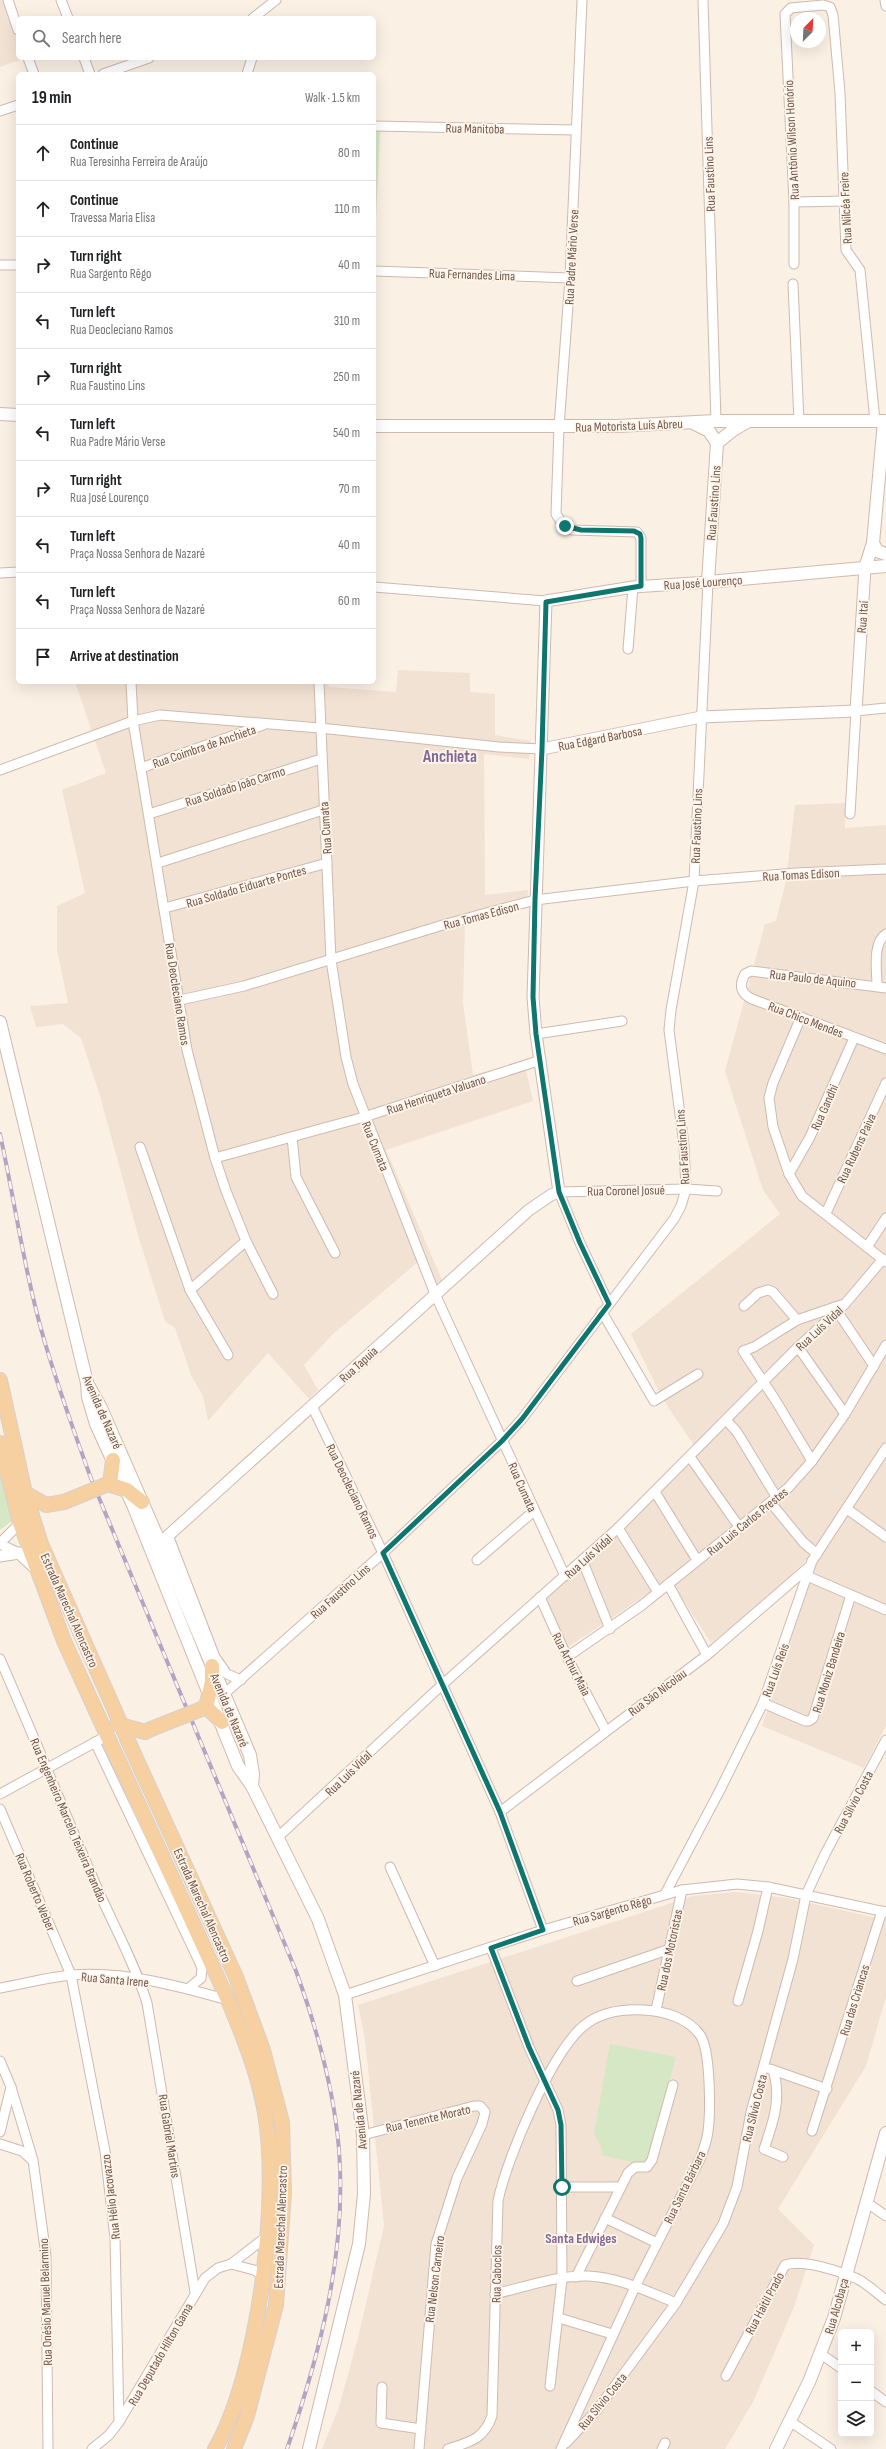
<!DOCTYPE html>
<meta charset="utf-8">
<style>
body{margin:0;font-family:"Sofia Sans Condensed",sans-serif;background:#f2f2f2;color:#202124}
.controls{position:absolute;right:12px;bottom:12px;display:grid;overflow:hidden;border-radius:6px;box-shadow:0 4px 16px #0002}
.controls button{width:36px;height:36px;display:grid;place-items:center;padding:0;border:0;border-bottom:1px solid #e0e0e0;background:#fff;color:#202124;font:20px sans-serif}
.compass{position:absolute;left:790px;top:12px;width:36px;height:36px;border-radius:50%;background:#fff;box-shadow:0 4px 16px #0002;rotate:24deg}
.stop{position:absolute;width:12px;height:12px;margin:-9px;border:3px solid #0f766e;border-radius:50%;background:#fff}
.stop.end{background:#0f766e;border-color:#fff;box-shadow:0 1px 4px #0008}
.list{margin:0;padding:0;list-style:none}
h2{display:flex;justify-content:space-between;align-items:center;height:52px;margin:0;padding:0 16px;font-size:17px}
h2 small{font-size:13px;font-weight:400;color:#757577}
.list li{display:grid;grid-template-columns:26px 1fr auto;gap:12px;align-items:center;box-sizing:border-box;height:56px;padding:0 16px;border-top:1px solid #e0e0e0}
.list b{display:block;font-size:15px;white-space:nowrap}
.list p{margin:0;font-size:13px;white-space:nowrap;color:#757577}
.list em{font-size:13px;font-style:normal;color:#757577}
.icon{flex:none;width:22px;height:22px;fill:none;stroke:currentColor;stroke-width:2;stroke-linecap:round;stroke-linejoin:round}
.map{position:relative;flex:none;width:886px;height:2449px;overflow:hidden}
.search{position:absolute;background:#fff;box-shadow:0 4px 16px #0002;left:16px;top:16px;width:360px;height:44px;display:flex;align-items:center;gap:10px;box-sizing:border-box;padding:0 14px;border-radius:6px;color:#757577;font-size:15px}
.panel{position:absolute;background:#fff;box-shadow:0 4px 16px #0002;left:16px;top:72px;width:360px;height:612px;border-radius:6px}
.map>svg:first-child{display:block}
</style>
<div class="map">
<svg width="886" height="2449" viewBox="0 0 886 2449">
<rect width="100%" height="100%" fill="#fbf0e4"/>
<g fill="#f2e2d3">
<polygon points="0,0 3,0 18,43 18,58 23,59 0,67"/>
<polygon points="398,670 470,673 470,692 495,694 495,735 531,741 529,759 484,754 485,895 528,890 527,908 465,924 463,1003 473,1075 524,1061 533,1101 386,1150 442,1280 429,1290 418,1262 333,1334 304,1365 318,1390 309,1399 268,1353 208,1421 203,1396 192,1377 175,1328 165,1321 140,1242 100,1096 81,1038 63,1024 36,1027 30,1006 68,1003 57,950 57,906 85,893 62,790 106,773 75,682 328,682 329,687 396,692"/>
<polygon points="845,803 845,828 886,825 886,1726 864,1768 762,1726 815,1565 806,1560 772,1595 711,1643 670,1579 568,1647 546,1599 585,1566 699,1453 662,1398 631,1334 780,1214 763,1190 725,1071 765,924 776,921 786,881 795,805"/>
<polygon points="736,1892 787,1898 886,1920 886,1997 866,2066 778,2209 814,2245 794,2307 753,2402 725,2449 322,2449 339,2407 358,2338 384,2226 365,2039 358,2005 693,1896"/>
</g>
<g fill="#d5e7c4">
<polygon points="374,131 380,131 374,265"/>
<polygon points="0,1471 12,1521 0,1530"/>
<polygon points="610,2044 676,2057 646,2162 632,2162 602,2155 601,2146 594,2134"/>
</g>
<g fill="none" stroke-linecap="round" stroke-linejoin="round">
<defs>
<g id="minor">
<polyline points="8,0 18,30"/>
<polyline points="61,0 68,18"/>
<polyline points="582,0 570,278 559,427 556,514 563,525 572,530 637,532 641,538 641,586"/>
<polyline points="703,0 716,421"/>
<polyline points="885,0 886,6"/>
<polyline points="253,18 276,0"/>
<polyline points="28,58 34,74"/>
<polyline points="84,58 90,74"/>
<polyline points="103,74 149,58"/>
<polyline points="247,74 252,58"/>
<polyline points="0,111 18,105"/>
<polyline points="374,126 575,130"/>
<polyline points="794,202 845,201"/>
<polyline points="794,264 794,202 785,14 791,8 823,5 830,7 833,15 840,93 846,250 860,270 875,421"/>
<polyline points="0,265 18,265"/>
<polyline points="374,271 570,278"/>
<polyline points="793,284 799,422"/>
<polyline points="0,573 18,572"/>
<polyline points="374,587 546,601"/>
<polyline points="628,649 633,587"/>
<polyline points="131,682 133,721 187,1050 215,1158 226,1191 246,1241 273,1294"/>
<polyline points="319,682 331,960 346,1057 353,1084 435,1294 565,1576"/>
<polyline points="141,768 263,725"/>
<polyline points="0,770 133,721 160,715 320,728 499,747 542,749"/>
<polyline points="149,814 321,759"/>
<polyline points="850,814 856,711 886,708"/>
<polyline points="158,863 323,810"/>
<polyline points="165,908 327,863"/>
<path d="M877,986C877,971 872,943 886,934"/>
<path d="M886,988L751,971L745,974C739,985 740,993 752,999L886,1049"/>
<polyline points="180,1000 244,986 446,924 535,900 694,881 796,873 886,869"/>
<polyline points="801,1017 773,1083 769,1098 773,1127 789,1174 802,1196 886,1262"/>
<polyline points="536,1034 622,1021"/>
<polyline points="292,1137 296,1177 335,1253"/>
<polyline points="140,1147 190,1290"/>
<polyline points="215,1158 364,1117 541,1060"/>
<polyline points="789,1174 810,1137 854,1038"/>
<polyline points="826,1213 886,1083"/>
<polyline points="867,1247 886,1218"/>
<polyline points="609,1304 580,1243 559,1192 686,1189 717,1191"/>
<polyline points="744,1306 758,1293 768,1290 773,1292 797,1320"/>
<polyline points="837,1311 874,1366"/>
<polyline points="602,1312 654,1401 698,1374"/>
<polyline points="798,1347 845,1414"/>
<polyline points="228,1355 190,1290 246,1241"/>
<polyline points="312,1406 383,1553 500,1812 543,1930"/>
<polyline points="727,1421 737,1432 777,1498"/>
<polyline points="690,1457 740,1528"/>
<polyline points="812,1461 776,1401 743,1351 754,1347 797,1320 841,1305"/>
<polyline points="655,1492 697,1560"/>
<polyline points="771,1503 803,1542 817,1554"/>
<polyline points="847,1509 886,1537"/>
<polyline points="618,1528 658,1592"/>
<polyline points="168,1535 215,1657 227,1674 241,1680"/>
<polyline points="0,1543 20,1523"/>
<polyline points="0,1544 19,1553"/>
<polyline points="477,1560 534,1511"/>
<polyline points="583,1562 610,1629"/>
<polyline points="807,1576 886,1610"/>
<polyline points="668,1584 707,1655"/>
<polyline points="540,1597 567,1657 606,1731"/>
<polyline points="567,1657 641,1606 788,1488 812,1461 845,1414 886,1345"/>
<path d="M0,1659C33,1734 63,1809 95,1883C112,1923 134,1961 147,2003L195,2292"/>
<polyline points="223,1695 383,1553 502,1441 522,1419 674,1219 681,1206 686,1189 684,1145 669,1030 671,1010 694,881 708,582"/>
<polyline points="763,1703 805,1721 809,1721 813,1718 851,1595"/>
<polyline points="95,1742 199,1961 202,1968 201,1978 188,1989"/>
<polyline points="0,1794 101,1739"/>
<polyline points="0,1809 71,1975 105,2151 115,2238 119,2422"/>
<polyline points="500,1812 707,1655 810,1566"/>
<polyline points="278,1837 443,1684 618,1528 798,1347 844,1305 883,1259"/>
<polyline points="390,1867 435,1966"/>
<polyline points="665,1894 720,1790 763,1703 812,1561 886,1448"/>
<polyline points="491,1948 529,2047 558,2110 561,2125 562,2279 550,2386"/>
<polyline points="577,1981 670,1949"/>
<path d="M0,1988C24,1984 48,1977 72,1975C124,1971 179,1986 228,2000"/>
<polyline points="345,1995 543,1930 682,1890 737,1884 768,1887 886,1912"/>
<polyline points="738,2001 758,1931 768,1887"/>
<polyline points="656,2010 682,1890"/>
<polyline points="0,2061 11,2087 0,2132"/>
<polyline points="770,2069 827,2089"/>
<path d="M773,2070C782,2098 773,2123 764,2149L783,2157"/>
<polyline points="11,2087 33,2160 46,2256 48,2449"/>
<polyline points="812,2131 882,1911"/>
<polyline points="363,2135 474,2106 480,2106 485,2112 482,2124 457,2178 436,2244 419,2449"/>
<polyline points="0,2144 22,2151 32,2160"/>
<polyline points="562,2187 621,2187"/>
<polyline points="866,2202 886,2216"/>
<polyline points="605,2218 657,2243"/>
<polyline points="231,2264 254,2270 263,2275"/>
<polyline points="576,2277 628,2173 635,2167 647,2167 652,2160 673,2085"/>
<path d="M495,2294C525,2287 558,2275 588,2276C618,2277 649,2292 676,2303"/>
<polyline points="559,2318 612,2334"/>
<polyline points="821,2354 841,2368"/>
<path d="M726,2376L785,2265C802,2259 836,2270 853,2277C865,2281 876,2293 886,2300"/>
<polyline points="382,2387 381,2423 421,2429"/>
<polyline points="871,2391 886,2402"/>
<polyline points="791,2422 831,2449"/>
<polyline points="566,2443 597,2410 676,2303 723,2224 737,2187 751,2112 793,1959 806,1895 825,1854 886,1740"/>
<polyline points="92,2449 109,2435 119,2422 205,2278 218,2268 231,2264 266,2237"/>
<path d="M448,2449C470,2442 484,2439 492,2416L498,2201C506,2160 553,2048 586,2024C602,2012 624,2009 644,2010C664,2011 688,2018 700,2035C711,2050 711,2118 707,2137C706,2143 703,2150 701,2157L635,2287L561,2449"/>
<polyline points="662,2449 665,2443"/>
</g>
<g id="tertiary">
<polyline points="542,749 701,717 856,711 865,568"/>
<polyline points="160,1543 529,1210 551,1195 559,1192 536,1034 533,997 546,601 633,587 708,582"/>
<polyline points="0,1556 19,1553 35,1568"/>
</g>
<g id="secondary">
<polyline points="0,414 18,415"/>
<polyline points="693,423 709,431 717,443 708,582 886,566"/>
<polyline points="374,426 617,426 716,421 884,421 873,543 865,568"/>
<polyline points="717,443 733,430 747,422"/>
<polyline points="873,543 877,551 886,554"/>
<polyline points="0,1022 87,1383 101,1408 160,1543 250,1755 253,1774 252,1786"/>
<polyline points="87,1383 88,1397 96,1424 133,1505 238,1766 252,1786 318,1919 345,1995 363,2135 364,2194 359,2244 309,2449"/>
<polyline points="776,2449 809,2382 834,2318 886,2133"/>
</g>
<g id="primary">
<polyline points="0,1380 25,1493 41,1544 134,1754 236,1977 263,2050 282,2122 284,2193 276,2305 247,2416 234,2449"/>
<path d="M0,1443L20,1523L64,1641L228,2000C242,2034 256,2068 263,2103C282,2189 259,2374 215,2449"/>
<polyline points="108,1484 127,1490 142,1502"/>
<polyline points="110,1484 113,1460"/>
<polyline points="25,1493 46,1505 64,1502"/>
<polyline points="206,1707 222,1722"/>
<polyline points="204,1708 206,1707 212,1682 212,1666"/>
<polyline points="117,1724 145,1732 151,1729"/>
</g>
</defs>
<use href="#minor" stroke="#cebaae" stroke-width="11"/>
<use href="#tertiary" stroke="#cebaae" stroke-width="13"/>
<use href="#secondary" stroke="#d0b9ac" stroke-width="14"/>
<use href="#primary" stroke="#d8d0cd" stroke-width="16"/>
<use href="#minor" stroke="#fff" stroke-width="9"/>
<use href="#tertiary" stroke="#fff" stroke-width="11"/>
<use href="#secondary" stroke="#fff" stroke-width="12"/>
<use href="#primary" stroke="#f6d0a0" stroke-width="14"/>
<defs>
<path id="rail" d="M0,1134C15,1203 25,1275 45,1343C59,1389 75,1435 92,1481L296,1971C317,2029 334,2088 339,2150C347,2251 320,2354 287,2449"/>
</defs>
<use href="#rail" stroke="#b3a4c3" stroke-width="4"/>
<use href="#rail" stroke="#fef5ea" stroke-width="2.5" stroke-dasharray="8" stroke-linecap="butt"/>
<defs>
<g id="primary-bridge">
<polyline points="64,1502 108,1484"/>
<polyline points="151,1729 204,1708"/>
</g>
</defs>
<use href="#primary-bridge" stroke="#d8d0cd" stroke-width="16" stroke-linecap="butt"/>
<use href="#primary-bridge" stroke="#f6d0a0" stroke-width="14"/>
</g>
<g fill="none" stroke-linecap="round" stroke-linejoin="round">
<polyline stroke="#0f766e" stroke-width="5" points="562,2187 561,2125 558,2110 529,2047 491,1948 543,1930 500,1812 383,1553 502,1441 522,1419 609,1304 580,1243 559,1192 536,1034 533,997 535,900 542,749 546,602 641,586 641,538 640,534 634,531 581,530 565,526"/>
</g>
<g text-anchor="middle" stroke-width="3.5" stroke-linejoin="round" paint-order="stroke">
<g font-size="13" fill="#72564b" stroke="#fef5ea">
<text transform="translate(475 128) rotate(1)" y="5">Rua Manitoba</text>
<text transform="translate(791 140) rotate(-93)" y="5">Rua Antônio Wilson Honório</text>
<text transform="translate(709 174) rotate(-92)" y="5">Rua Faustino Lins</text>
<text transform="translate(845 208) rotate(-93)" y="5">Rua Nilcéa Freire</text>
<text transform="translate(571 257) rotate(-87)" y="5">Rua Padre Mário Verse</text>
<text transform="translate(472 274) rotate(2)" y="5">Rua Fernandes Lima</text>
<text transform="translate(629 425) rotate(-2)" y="5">Rua Motorista Luís Abreu</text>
<text transform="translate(713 503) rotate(-86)" y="5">Rua Faustino Lins</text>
<text transform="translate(703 582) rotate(-4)" y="5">Rua José Lourenço</text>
<text transform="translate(862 617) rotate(-86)" y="5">Rua Itaí</text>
<text transform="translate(600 738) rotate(-11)" y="5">Rua Edgard Barbosa</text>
<text transform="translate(204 746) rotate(-19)" y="5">Rua Coimbra de Anchieta</text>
<text transform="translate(235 786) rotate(-18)" y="5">Rua Soldado João Carmo</text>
<text transform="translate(696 826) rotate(-88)" y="5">Rua Faustino Lins</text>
<text transform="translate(325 828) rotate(-94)" y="5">Rua Cumata</text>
<text transform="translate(801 874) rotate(-3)" y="5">Rua Tomas Edison</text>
<text transform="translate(246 886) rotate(-16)" y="5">Rua Soldado Eiduarte Pontes</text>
<text transform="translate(481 915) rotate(-15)" y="5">Rua Tomas Edison</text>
<text transform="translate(813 978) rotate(6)" y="5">Rua Paulo de Aquino</text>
<text transform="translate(178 994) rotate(81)" y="5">Rua Deocleciano Ramos</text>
<text transform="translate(806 1019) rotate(21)" y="5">Rua Chico Mendes</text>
<text transform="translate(436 1094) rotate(-18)" y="5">Rua Henriqueta Valuano</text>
<text transform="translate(824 1107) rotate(-66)" y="5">Rua Gandhi</text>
<text transform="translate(376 1146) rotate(68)" y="5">Rua Cumata</text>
<text transform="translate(682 1147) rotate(-94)" y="5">Rua Faustino Lins</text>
<text transform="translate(856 1148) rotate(-65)" y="5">Rua Rubens Paiva</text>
<text transform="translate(626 1190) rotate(-1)" y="5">Rua Coronel Josué</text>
<text transform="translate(819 1328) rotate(-43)" y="5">Rua Luís Vidal</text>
<text transform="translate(358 1364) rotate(-42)" y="5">Rua Tapuia</text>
<text transform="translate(103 1412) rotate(66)" y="5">Avenida de Nazaré</text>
<text transform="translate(523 1487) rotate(66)" y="5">Rua Cumata</text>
<text transform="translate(353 1491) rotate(64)" y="5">Rua Deocleciano Ramos</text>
<text transform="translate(747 1521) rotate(-39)" y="5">Rua Luis Carlos Prestes</text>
<text transform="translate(588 1556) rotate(-42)" y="5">Rua Luís Vidal</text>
<text transform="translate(340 1591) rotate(-42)" y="5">Rua Faustino Lins</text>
<text transform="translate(70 1610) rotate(66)" y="5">Estrada Marechal Alencastro</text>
<text transform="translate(572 1664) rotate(63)" y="5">Rua Arthur Maia</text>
<text transform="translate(775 1670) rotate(-70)" y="5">Rua Luís Reis</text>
<text transform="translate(828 1672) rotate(-73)" y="5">Rua Moniz Bandeira</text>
<text transform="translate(657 1692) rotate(-37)" y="5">Rua São Nicolau</text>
<text transform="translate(230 1710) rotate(67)" y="5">Avenida de Nazaré</text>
<text transform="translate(348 1773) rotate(-44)" y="5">Rua Luís Vidal</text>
<text transform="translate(853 1802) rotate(-62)" y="5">Rua Sílvio Costa</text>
<text transform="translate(69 1820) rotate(67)" y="5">Rua Engenheiro Marcelo Teixeira Brandão</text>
<text transform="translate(36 1892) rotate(67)" y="5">Rua Roberto Weber</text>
<text transform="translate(203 1905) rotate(66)" y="5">Estrada Marechal Alencastro</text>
<text transform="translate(612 1910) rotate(-16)" y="5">Rua Sargento Rêgo</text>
<text transform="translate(669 1950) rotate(-78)" y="5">Rua dos Motoristas</text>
<text transform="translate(115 1979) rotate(5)" y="5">Rua Santa Irene</text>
<text transform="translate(854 2000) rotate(-73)" y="5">Rua das Criancas</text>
<text transform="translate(754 2108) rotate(-76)" y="5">Rua Sílvio Costa</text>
<text transform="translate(358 2110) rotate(-96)" y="5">Avenida de Nazaré</text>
<text transform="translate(428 2118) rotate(-13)" y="5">Rua Tenente Morato</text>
<text transform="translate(170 2136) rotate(81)" y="5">Rua Gabriel Martins</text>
<text transform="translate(684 2187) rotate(-64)" y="5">Rua Santa Bárbara</text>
<text transform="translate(110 2197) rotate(-97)" y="5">Rua Hélio Jacovazzo</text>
<text transform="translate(280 2227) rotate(-88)" y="5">Estrada Marechal Alencastro</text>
<text transform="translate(496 2274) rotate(-89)" y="5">Rua Caboclos</text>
<text transform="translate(434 2279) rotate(-83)" y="5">Rua Nelson Carneiro</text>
<text transform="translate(45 2302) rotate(-92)" y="5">Rua Onésio Manuel Belarmino</text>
<text transform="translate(764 2303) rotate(-62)" y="5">Rua Haitil Prado</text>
<text transform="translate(836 2306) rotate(-74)" y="5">Rua Alcobaça</text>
<text transform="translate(160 2354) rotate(-60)" y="5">Rua Deputado Hilton Gama</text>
<text transform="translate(602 2401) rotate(-51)" y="5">Rua Sílvio Costa</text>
</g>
<g font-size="14" font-weight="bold" fill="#826795" stroke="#fef5ea">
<text x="581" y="2243">Santa Edwiges</text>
</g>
<g font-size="17" font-weight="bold" fill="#826795" stroke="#fef5ea">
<text x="450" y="762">Anchieta</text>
</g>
</g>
</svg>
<div class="controls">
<button>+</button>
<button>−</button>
<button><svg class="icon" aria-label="layers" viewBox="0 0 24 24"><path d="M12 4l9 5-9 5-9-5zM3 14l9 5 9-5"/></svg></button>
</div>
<svg class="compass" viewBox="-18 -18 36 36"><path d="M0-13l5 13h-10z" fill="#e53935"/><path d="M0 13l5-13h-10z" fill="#757577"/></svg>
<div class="stop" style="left:562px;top:2187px"></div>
<div class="stop end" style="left:565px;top:526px"></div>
<div class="search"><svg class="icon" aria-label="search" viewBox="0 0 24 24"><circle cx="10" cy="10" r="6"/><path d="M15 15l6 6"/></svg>Search here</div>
<section class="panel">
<h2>19 min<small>Walk · 1.5 km</small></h2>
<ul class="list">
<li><svg class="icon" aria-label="ahead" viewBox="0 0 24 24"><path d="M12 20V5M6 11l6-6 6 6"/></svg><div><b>Continue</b><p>Rua Teresinha Ferreira de Araújo</p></div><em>80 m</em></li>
<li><svg class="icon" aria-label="ahead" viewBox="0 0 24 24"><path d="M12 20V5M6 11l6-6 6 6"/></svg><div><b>Continue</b><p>Travessa Maria Elisa</p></div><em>110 m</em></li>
<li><svg class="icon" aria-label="right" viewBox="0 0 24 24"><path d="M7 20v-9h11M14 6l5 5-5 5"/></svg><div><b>Turn right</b><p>Rua Sargento Rêgo</p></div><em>40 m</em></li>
<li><svg class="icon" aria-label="left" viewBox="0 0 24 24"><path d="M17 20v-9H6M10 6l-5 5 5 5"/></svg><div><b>Turn left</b><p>Rua Deocleciano Ramos</p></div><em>310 m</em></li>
<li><svg class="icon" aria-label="right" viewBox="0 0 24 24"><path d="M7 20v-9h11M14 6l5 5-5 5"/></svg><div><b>Turn right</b><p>Rua Faustino Lins</p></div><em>250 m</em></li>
<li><svg class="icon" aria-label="left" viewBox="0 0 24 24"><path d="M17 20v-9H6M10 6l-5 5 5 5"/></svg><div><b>Turn left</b><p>Rua Padre Mário Verse</p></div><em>540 m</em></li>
<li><svg class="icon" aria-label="right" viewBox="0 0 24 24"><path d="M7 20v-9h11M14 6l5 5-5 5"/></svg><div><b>Turn right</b><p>Rua José Lourenço</p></div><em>70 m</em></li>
<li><svg class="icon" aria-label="left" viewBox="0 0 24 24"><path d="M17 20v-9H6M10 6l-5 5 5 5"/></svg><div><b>Turn left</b><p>Praça Nossa Senhora de Nazaré</p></div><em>40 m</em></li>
<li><svg class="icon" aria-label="left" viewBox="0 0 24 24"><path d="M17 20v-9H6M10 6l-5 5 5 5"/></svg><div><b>Turn left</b><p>Praça Nossa Senhora de Nazaré</p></div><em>60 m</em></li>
<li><svg class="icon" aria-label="arrive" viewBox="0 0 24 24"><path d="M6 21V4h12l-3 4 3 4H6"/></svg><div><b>Arrive at destination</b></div></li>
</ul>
</section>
</div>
